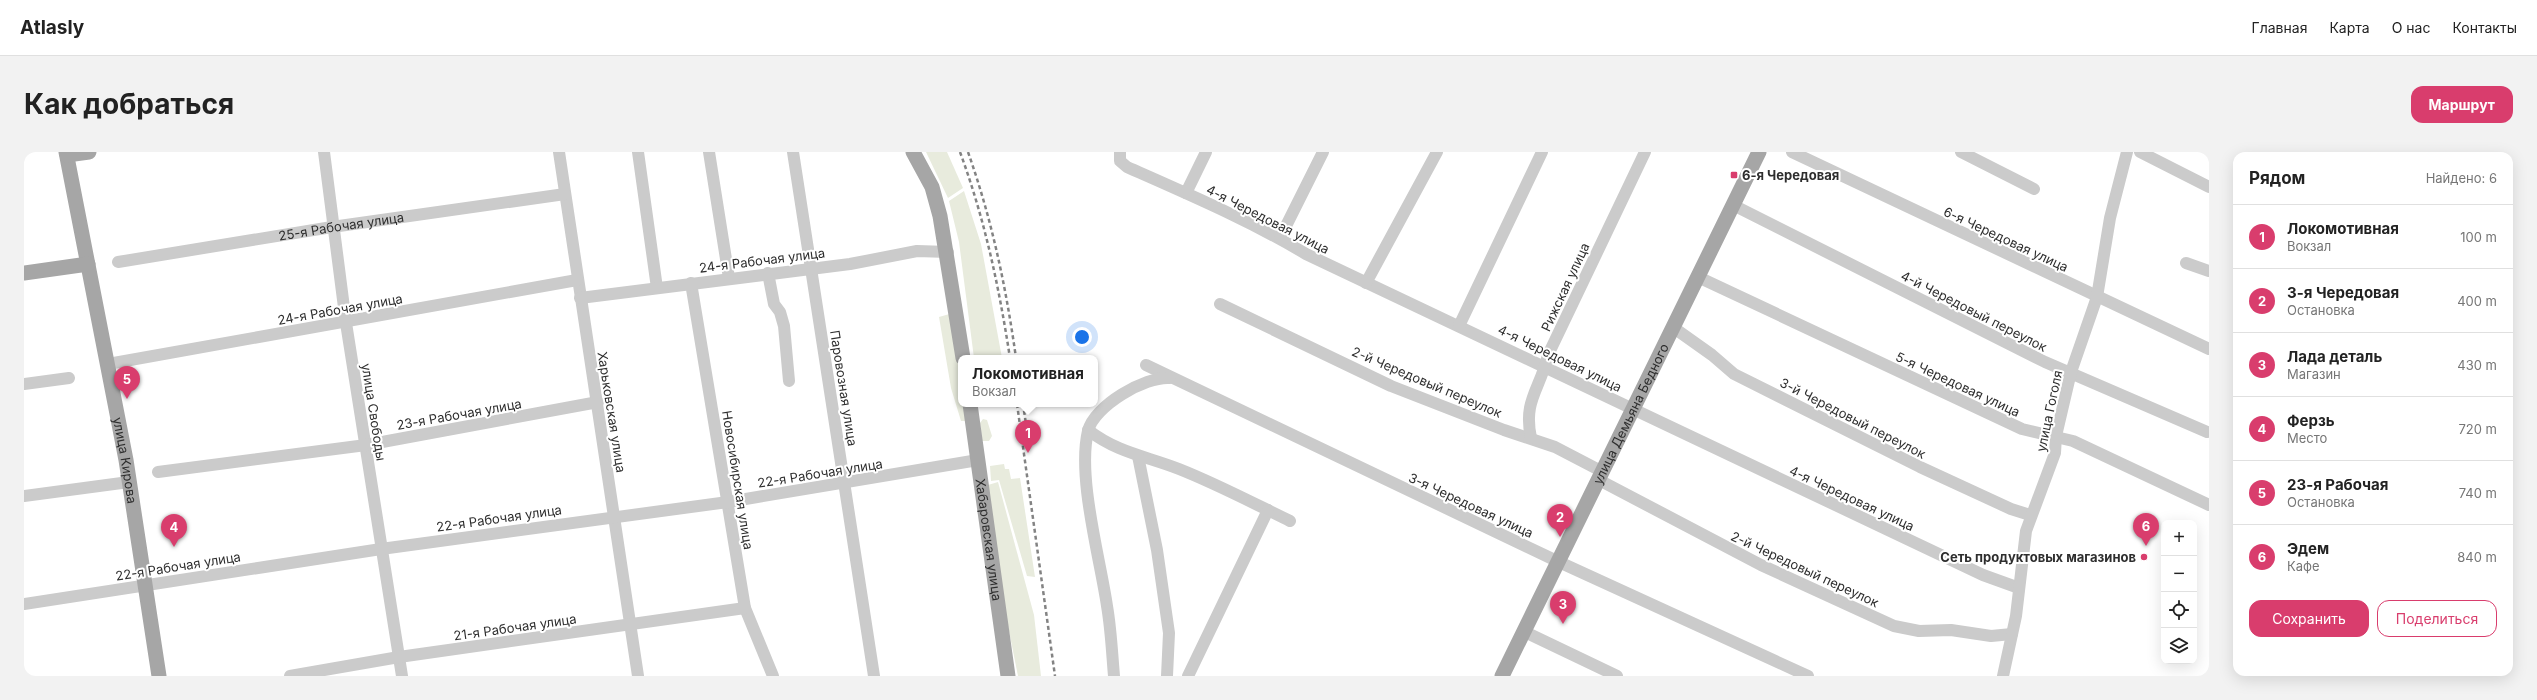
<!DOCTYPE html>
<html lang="ru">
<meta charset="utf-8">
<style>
body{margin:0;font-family:Inter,sans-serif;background:#f2f2f2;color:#222}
.controls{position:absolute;right:12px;bottom:12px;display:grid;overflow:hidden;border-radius:8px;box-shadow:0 4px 16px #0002}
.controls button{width:36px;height:36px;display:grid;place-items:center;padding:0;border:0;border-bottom:1px solid #e0e0e0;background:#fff;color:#222;font:20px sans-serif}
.you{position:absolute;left:1058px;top:185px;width:14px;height:14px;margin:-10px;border:3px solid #fff;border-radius:50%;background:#1a73e8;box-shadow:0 0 0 6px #1a73e833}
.badge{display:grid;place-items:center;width:26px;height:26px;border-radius:50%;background:#d93d6d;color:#fff;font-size:13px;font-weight:700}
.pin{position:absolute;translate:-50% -33px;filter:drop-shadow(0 1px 2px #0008)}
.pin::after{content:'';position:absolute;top:21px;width:14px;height:12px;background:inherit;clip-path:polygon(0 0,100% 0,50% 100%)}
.popup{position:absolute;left:934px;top:203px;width:140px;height:52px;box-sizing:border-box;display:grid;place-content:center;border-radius:8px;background:#fff;filter:drop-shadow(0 1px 3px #0005);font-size:13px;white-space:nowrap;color:#767676}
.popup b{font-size:15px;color:#222}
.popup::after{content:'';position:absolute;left:50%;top:100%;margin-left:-8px;border:8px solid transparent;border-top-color:#fff}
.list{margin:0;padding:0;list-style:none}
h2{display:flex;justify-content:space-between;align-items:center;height:52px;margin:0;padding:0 16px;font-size:17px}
h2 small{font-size:13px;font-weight:400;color:#767676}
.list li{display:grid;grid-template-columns:26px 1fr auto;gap:12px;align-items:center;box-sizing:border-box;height:64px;padding:0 16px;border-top:1px solid #e0e0e0}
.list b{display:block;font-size:15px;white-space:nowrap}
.list p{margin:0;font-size:13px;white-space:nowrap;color:#767676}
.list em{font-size:13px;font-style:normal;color:#767676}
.actions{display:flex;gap:8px;padding:12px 16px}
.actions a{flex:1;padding:9px 0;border:1px solid #d93d6d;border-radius:12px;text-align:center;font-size:14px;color:#d93d6d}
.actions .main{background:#d93d6d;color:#fff}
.icon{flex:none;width:22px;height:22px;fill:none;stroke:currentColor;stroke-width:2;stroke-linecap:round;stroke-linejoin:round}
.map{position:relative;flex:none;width:2185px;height:524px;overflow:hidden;border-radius:12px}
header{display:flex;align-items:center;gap:24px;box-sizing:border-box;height:56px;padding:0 20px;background:#fff;border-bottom:1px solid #e0e0e0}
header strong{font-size:19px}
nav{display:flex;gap:22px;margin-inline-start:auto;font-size:14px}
.intro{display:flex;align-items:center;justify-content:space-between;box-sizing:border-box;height:96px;padding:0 24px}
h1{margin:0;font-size:28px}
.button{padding:10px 18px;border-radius:12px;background:#d93d6d;color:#fff;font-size:14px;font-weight:700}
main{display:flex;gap:24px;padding:0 24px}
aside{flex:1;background:#fff;border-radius:12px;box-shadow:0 4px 16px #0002}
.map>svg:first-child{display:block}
</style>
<header>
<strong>Atlasly</strong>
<nav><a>Главная</a><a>Карта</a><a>О нас</a><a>Контакты</a></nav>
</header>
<div class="intro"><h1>Как добраться</h1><a class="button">Маршрут</a></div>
<main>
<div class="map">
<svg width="2185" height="524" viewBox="0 0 2185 524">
<rect width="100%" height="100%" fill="#fff"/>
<g fill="#e8ebdd">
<polygon points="902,0 923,0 939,36 924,46"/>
<polygon points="940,39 957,92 978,206 950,206 935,90 925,49"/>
<polygon points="929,161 937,216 937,252 942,252 945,269 937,269 927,236 915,165"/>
<polygon points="959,267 963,268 968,284 965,289 958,289 956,271"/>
<polygon points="980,312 981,317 985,317 987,327 996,326 1011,425 1003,424 975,328 967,329 966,314"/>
<polygon points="974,330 1010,463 1017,524 994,524 980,454 964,333"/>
</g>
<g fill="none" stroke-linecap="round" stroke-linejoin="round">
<g stroke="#cbcbcb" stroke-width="12">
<polyline points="300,0 322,171 378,524"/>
<polyline points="535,0 614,524"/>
<polyline points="614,0 633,136"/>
<polyline points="685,0 705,126"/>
<polyline points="769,0 850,524"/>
<path d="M1096,0V9L1103,15C1164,42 1225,68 1282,102L1959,423L1995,436"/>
<polyline points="1768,0 2185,197"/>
<polyline points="1937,0 2010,37"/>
<polyline points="2116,0 2185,35"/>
<polyline points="1162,41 1182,0"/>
<polyline points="1709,53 2021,210 2183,280"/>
<polyline points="1256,86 1299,0"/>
<path id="s1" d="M94,110L308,75L541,42"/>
<polyline points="2162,111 2185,119"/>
<polyline points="744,121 750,152 756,160 760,174 765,229"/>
<polyline points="1674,125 1998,277 2049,289 2185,353"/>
<polyline points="667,131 721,456 749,524"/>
<polyline points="1342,131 1413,0"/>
<polyline points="556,146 826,112 893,99 924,100"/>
<polyline points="1196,152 1367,234 1480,278 1531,295 1579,320"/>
<polyline points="1435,174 1518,0"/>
<polyline points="1650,176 1688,203 1710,222 1896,315 1987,357 2006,363"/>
<polyline points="84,212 553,128"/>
<polyline points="1122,213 1535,410 1784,524"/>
<polyline points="0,232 45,226"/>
<path d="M1064,278C1094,301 1122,304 1155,317C1193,332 1229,351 1266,369"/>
<path d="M1507,286C1499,248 1516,238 1524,203L1621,0"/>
<polyline points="1114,304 1133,398 1145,481 1143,524"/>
<polyline points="134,320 342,293 574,250"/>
<polyline points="1575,328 1737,413 1870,474 1895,479 1927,478 1967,484 1988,482"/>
<polyline points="0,344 105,330"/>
<polyline points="0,452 357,397 704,350 954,308"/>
<polyline points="1501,480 1593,524"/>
<polyline points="266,524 375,505 721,456"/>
<path d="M1090,524C1088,501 1087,477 1083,454C1076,406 1053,325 1064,279C1070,254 1121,224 1146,226"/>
<polyline points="1164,524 1244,358"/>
<polyline points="1979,524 1992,464 2002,379 2031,301 2032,284 2047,220 2073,145 2086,66 2103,0"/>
</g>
<g stroke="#a6a6a6" stroke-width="15">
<path id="s2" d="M42,0L102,308L135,524"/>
<polyline points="889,0 908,35 916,64 939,206"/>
<polyline points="43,3 65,0"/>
<polyline points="0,121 64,112"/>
<path id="s3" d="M946,252L984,524"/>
<path id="s4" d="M1478,524L1735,0"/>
</g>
<g stroke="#838383" stroke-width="2.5" stroke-dasharray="4 3" stroke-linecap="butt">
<path d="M936,0C961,68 975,135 986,206"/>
<path d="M944,0C968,68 982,135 992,206"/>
<polyline points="993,252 1031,524"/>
<polyline points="999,252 1002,272"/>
</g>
</g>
<g fill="#d93d6d" stroke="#fff" stroke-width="1.5">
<rect x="1706" y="19" width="8" height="8" rx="2"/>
<circle cx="2120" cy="405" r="4"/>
</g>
<g text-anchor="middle" stroke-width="4" stroke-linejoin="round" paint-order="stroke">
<g font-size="13" font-weight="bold" fill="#2e2e2e" stroke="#fff" text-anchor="start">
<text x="1718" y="28">6-я Чередовая</text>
<text x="2112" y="410" text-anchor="end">Сеть продуктовых магазинов</text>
</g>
<g font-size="13" fill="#2e2e2e" stroke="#fff">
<text transform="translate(1244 67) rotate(27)" y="5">4-я Чередовая улица</text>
<text dy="5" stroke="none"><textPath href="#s1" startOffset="226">25-я Рабочая улица</textPath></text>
<text transform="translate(1982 87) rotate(25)" y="5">6-я Чередовая улица</text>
<text transform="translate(738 108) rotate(-7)" y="5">24-я Рабочая улица</text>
<text transform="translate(1541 135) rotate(-65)" y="5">Рижская улица</text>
<text transform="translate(316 157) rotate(-10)" y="5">24-я Рабочая улица</text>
<text transform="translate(1950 159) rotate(27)" y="5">4-й Чередовый переулок</text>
<text transform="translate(1536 206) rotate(26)" y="5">4-я Чередовая улица</text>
<text transform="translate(1403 230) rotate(23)" y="5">2-й Чередовый переулок</text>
<text transform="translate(1934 232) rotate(25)" y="5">5-я Чередовая улица</text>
<text transform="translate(820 236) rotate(81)" y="5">Паровозная улица</text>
<text transform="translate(2025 259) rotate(-78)" y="5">улица Гоголя</text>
<text transform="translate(350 260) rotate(81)" y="5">улица Свободы</text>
<text transform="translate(588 260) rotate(81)" y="5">Харьковская улица</text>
<text transform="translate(435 262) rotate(-10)" y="5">23-я Рабочая улица</text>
<text dy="5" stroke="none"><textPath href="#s4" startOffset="292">улица Демьяна Бедного</textPath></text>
<text transform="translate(1829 266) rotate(27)" y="5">3-й Чередовый переулок</text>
<text dy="5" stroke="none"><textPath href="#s2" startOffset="314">улица Кирова</textPath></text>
<text transform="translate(796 321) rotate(-9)" y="5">22-я Рабочая улица</text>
<text transform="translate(714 328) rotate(81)" y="5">Новосибирская улица</text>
<text transform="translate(1828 346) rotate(25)" y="5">4-я Чередовая улица</text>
<text transform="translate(1447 353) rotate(25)" y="5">3-я Чередовая улица</text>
<text transform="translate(475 366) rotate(-8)" y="5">22-я Рабочая улица</text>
<text dy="5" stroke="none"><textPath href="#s3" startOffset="137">Хабаровская улица</textPath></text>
<text transform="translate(154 414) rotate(-9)" y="5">22-я Рабочая улица</text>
<text transform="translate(1781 417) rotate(25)" y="5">2-й Чередовый переулок</text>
<text transform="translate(491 475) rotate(-8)" y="5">21-я Рабочая улица</text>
</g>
</g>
</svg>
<div class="controls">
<button>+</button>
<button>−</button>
<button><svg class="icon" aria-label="locate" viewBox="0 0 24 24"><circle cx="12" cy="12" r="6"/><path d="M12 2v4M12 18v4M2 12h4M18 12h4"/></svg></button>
<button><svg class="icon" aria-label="layers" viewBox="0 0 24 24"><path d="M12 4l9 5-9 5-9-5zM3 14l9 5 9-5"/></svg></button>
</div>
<div class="you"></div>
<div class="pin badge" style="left:1004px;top:301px">1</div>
<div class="popup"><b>Локомотивная</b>Вокзал</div>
<div class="pin badge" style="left:1536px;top:385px">2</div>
<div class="pin badge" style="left:1539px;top:472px">3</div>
<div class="pin badge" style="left:150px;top:395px">4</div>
<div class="pin badge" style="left:103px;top:247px">5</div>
<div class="pin badge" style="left:2122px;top:394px">6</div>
</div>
<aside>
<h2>Рядом<small>Найдено: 6</small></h2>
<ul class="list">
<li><span class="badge">1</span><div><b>Локомотивная</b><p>Вокзал</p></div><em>100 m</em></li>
<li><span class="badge">2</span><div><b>3-я Чередовая</b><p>Остановка</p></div><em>400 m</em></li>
<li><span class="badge">3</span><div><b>Лада деталь</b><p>Магазин</p></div><em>430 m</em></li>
<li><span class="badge">4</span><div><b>Ферзь</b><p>Место</p></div><em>720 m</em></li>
<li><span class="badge">5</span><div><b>23-я Рабочая</b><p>Остановка</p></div><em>740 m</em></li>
<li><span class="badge">6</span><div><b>Эдем</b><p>Кафе</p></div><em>840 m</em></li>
</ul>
<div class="actions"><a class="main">Сохранить</a><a>Поделиться</a></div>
</aside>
</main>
